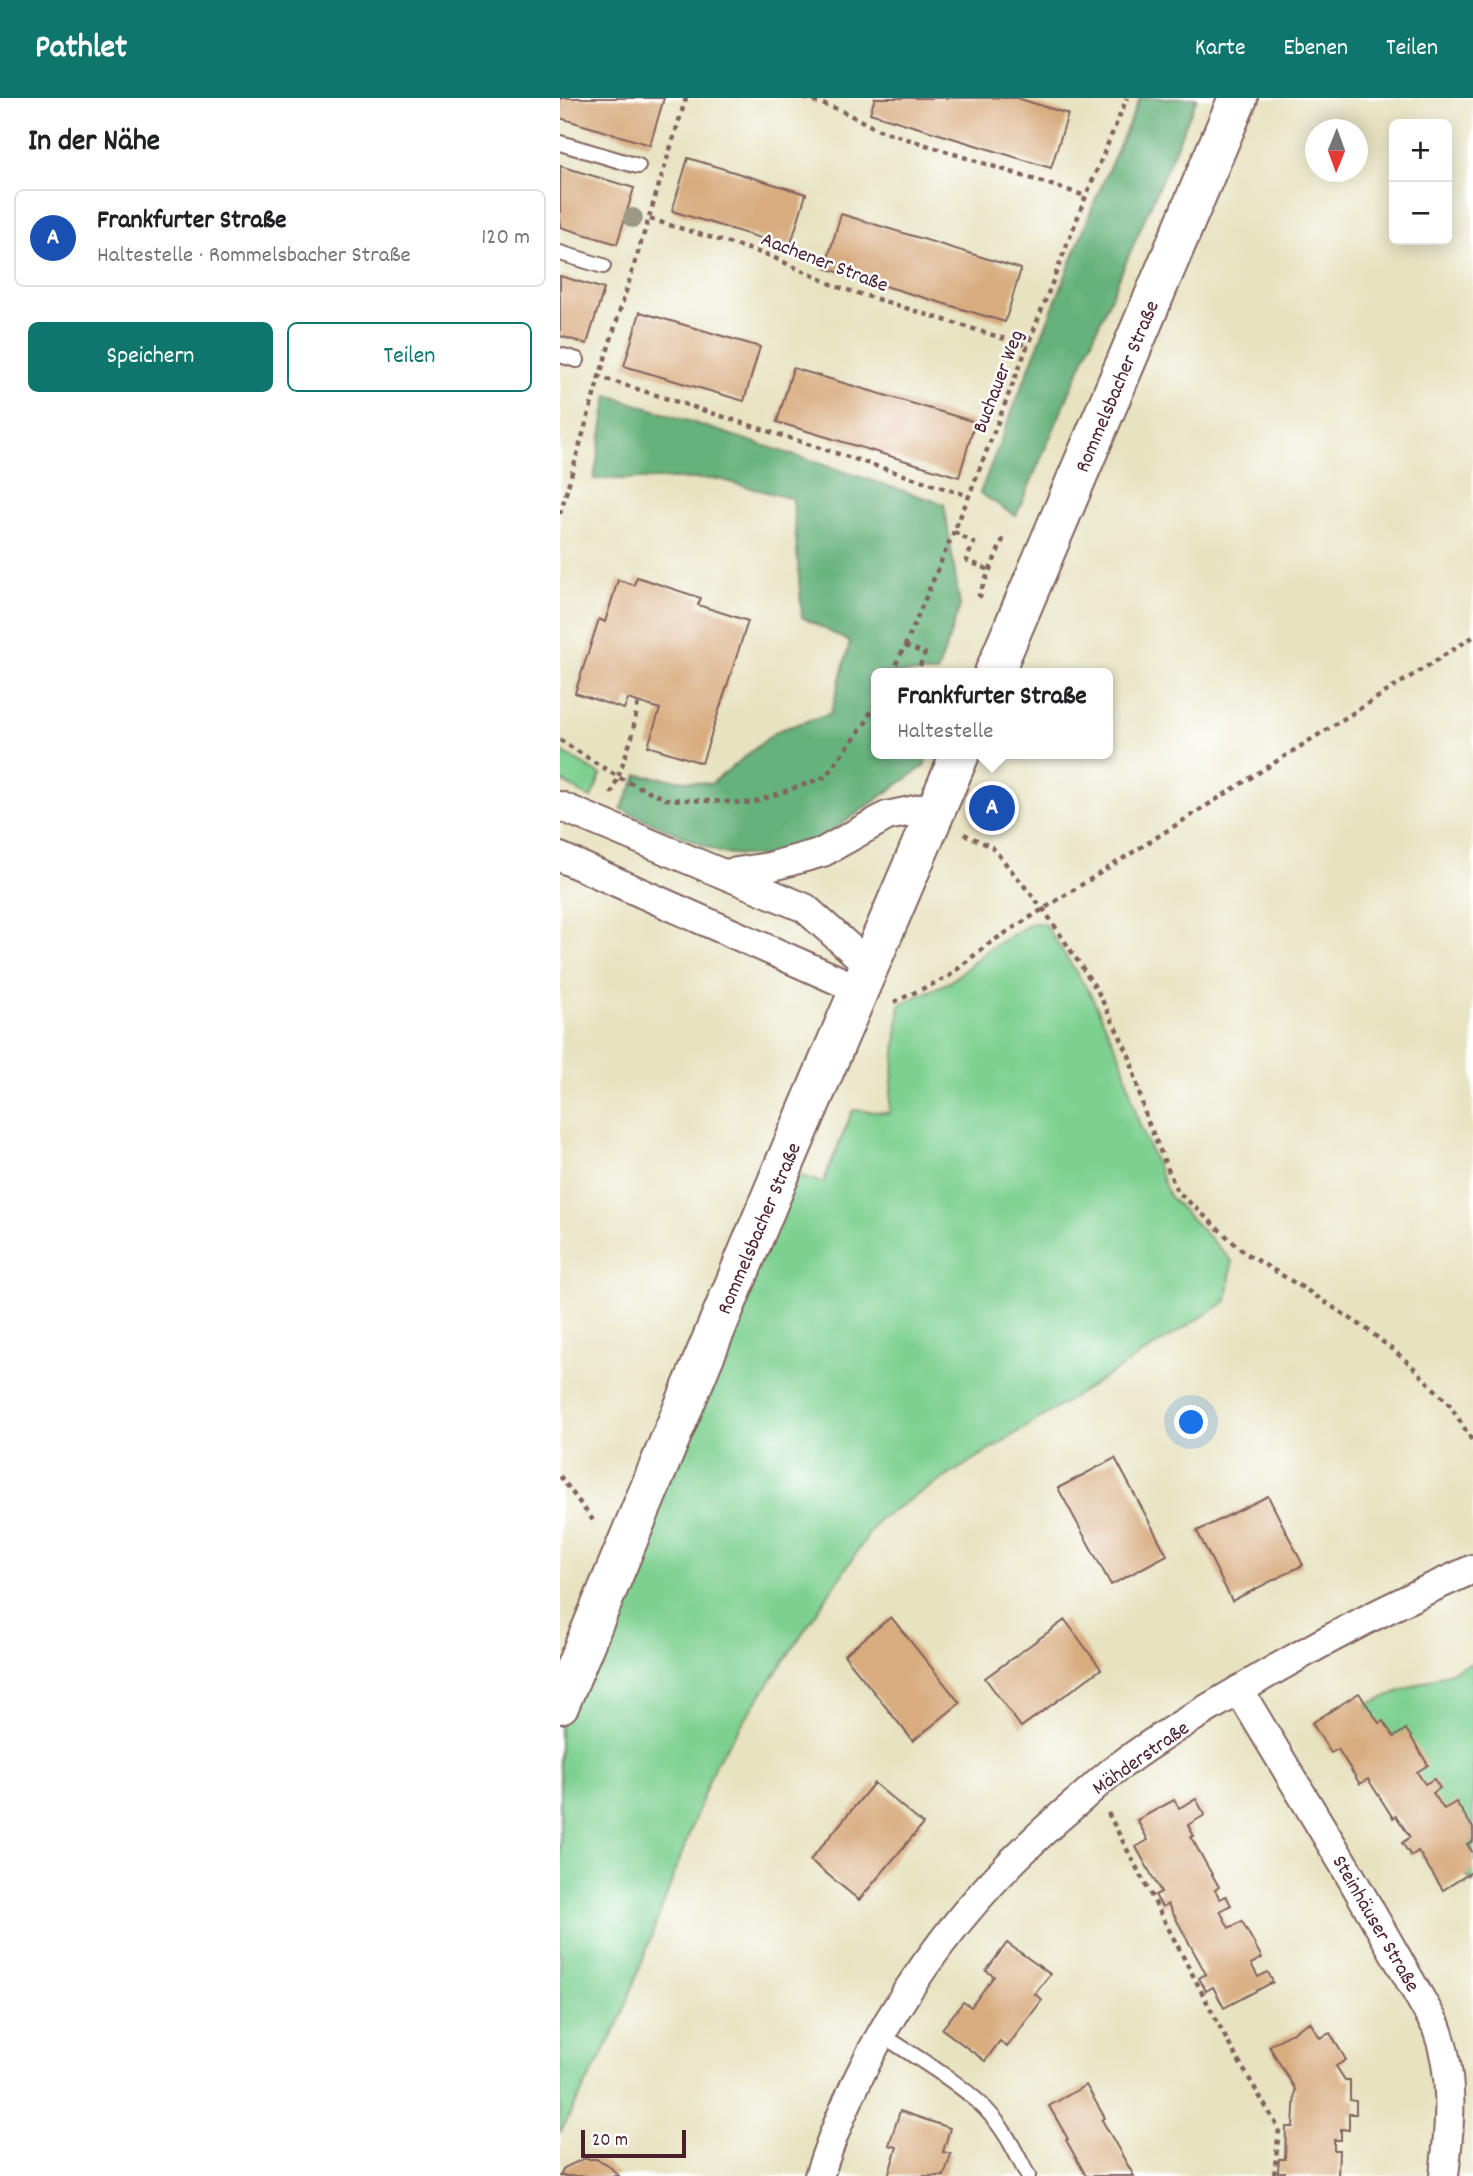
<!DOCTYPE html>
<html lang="de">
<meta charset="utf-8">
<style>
body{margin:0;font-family:Dekko,sans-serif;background:#f2f2f2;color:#202124}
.controls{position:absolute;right:21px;top:21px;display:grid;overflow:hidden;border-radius:10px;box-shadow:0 4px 18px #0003}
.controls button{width:63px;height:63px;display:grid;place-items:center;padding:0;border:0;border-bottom:2px solid #e0e0e0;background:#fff;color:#202124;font:35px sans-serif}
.compass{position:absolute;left:745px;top:21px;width:63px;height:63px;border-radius:50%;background:#fff;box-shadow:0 4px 18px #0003;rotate:181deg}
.scale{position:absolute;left:21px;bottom:18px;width:105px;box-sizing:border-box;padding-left:7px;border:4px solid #4a1f2b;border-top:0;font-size:19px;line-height:24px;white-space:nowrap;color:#4a1f2b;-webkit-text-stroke:5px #fff;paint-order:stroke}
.you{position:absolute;left:632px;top:1325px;width:24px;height:24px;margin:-18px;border:5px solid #fff;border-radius:50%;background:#1a73e8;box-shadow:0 0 0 10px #1a73e833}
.badge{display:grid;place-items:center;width:46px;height:46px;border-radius:50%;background:#0f766e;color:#fff;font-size:23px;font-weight:700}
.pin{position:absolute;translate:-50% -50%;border:4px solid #fff;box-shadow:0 2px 7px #0006}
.popup{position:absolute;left:311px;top:570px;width:242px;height:91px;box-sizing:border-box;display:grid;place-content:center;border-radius:10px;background:#fff;filter:drop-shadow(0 2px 5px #0005);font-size:23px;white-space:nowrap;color:#757577}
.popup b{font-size:26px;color:#202124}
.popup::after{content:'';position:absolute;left:50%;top:100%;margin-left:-14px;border:14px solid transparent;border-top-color:#fff}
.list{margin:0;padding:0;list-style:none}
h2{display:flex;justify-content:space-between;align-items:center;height:91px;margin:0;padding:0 28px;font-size:30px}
h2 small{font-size:23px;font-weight:400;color:#757577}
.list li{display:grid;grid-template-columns:46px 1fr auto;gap:21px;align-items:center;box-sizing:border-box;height:98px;margin:0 14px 14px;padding:0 14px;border:2px solid #e0e0e0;border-radius:10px}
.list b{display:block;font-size:26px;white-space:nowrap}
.list p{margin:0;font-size:23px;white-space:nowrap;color:#757577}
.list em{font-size:23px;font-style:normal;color:#757577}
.actions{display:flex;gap:14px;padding:21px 28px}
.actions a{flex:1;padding:16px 0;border:2px solid #0f766e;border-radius:10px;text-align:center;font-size:24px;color:#0f766e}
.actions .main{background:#0f766e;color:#fff}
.map{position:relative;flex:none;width:913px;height:2078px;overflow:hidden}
header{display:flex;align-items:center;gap:42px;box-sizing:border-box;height:98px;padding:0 35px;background:#0f766e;color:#fff}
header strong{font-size:33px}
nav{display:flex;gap:38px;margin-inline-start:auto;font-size:24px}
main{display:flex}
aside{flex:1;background:#fff}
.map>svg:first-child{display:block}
</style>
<header>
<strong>Pathlet</strong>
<nav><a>Karte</a><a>Ebenen</a><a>Teilen</a></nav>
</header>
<main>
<aside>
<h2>In der Nähe<small></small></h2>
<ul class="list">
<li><span class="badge" style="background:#1a4fb4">A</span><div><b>Frankfurter Straße</b><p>Haltestelle · Rommelsbacher Straße</p></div><em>120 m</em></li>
</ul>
<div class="actions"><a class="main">Speichern</a><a>Teilen</a></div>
</aside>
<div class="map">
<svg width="913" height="2078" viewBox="0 0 913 2078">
<rect width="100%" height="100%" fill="#fff"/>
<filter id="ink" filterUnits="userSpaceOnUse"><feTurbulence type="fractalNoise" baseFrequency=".0143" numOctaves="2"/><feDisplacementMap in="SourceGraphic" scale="14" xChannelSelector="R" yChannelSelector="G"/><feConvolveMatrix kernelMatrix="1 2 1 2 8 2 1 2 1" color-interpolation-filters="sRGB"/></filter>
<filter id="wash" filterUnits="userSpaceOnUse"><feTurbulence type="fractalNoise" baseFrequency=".00686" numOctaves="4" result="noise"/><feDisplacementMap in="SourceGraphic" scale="28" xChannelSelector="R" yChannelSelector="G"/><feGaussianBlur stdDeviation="1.57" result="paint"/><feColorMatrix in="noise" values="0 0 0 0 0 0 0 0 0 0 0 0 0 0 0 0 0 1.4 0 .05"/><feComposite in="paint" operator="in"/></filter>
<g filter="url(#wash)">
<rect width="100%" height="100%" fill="#e7e2c0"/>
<g fill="#7ed091" stroke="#64785e" stroke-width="2">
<polygon points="0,653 41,677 31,700 0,682"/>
<polygon points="472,825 484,825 531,897 561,960 578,1022 609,1098 672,1163 667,1203 319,1421 155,1666 60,1923 0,2035 0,1606 222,1072 263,1085 293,1012 329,1015 340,906 390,884 429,851"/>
<polygon points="913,1565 913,1784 907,1778 830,1663 807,1606"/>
</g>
<g fill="#66b27b" stroke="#586853" stroke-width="2">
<polygon points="580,0 637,0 456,418 420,395 535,103"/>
<polygon points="48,297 384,406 400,508 377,575 316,575 316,656 368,656 364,668 258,743 209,759 161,755 61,711 78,677 151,686 217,633 271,615 290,544 242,519 233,401 158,381 34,381"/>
</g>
<g id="blocks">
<g fill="#d8ac7f">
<polygon points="0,0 104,0 90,47 0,20"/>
<polygon points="315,0 457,0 508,16 491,70 310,15"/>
<polygon points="128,60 246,96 230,149 112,113"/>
<polygon points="0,68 74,90 57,146 0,129"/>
<polygon points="281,116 461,171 445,224 265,170"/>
<polygon points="0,178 44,191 27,246 0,238"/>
<polygon points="80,214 200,249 184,303 64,268"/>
<polygon points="233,270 415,324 399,379 217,324"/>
<polygon points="77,479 141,500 138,507 188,523 142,665 88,648 100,611 68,601 64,611 15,595 39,521 45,524 58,482 74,487"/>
<polygon points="555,1360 607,1457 551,1487 498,1390"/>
<polygon points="708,1398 743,1467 672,1503 637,1433"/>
<polygon points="331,1519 400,1605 353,1643 284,1557"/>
<polygon points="505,1522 541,1571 461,1629 425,1580"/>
<polygon points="799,1595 819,1625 823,1623 834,1639 846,1631 868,1667 857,1674 865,1686 874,1681 880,1690 873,1695 884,1711 896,1704 913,1730 913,1743 907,1746 913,1755 913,1773 883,1792 858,1753 851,1758 842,1745 850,1739 836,1718 833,1720 808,1681 800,1686 778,1651 771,1655 752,1625"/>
<polygon points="314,1685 363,1726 299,1802 250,1762"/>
<polygon points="636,1701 645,1717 628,1727 634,1738 631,1739 659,1789 655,1792 660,1801 666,1798 671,1807 660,1813 669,1830 682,1823 702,1860 691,1866 698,1879 708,1874 713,1884 664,1910 653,1889 646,1893 639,1880 646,1876 608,1806 602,1809 595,1797 601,1794 576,1749 588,1742 577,1722 614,1702 619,1710"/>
<polygon points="447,1845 490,1876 475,1896 482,1902 447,1949 440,1943 425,1963 382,1931 403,1904 411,1909 422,1894 434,1878 426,1873"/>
<polygon points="750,1924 760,1940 770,1935 786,1962 776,1968 785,1982 790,1982 790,2002 796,2003 796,2016 789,2016 789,2032 781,2031 781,2042 774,2042 774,2052 779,2052 778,2078 724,2078 725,2074 718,2074 719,2061 725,2061 726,2029 733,2029 735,1991 709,1948"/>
<polygon points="526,1987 545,2020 542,2022 574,2078 526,2078 506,2042 508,2041 489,2008"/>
<polygon points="340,2013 390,2030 383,2054 391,2056 384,2078 328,2078 337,2049 329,2047"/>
<polygon points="23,2061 36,2061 47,2066 59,2078 0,2078 4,2070"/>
</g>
</g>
</g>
<g filter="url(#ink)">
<use href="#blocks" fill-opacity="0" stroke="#81635f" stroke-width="2"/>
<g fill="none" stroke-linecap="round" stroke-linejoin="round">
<defs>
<g id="service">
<polyline points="0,45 78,68"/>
<polyline points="0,155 43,168"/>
<polyline points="0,257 17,262"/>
<path d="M321,1936C353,1958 407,1988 431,2017C447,2035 457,2057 468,2078"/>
</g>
<g id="minor">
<polyline points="0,708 245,810 311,869"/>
<polyline points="0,759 300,892"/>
<polyline points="164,776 209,769 263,754 327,718 379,707"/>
<path d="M679,1592L784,1767L876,1928C895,1977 890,2027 884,2078"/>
<path d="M259,2078C308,1928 396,1805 517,1704C530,1693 543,1680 557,1670C603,1635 656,1606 705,1577C772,1538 842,1502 913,1471"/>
</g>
<g id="secondary">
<polyline points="434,575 678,0"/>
<polyline points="0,1606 222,1072 400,656"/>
</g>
</defs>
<use href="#service" stroke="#81635f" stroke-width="18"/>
<use href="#minor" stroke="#81635f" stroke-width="32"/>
<use href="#secondary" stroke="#81635f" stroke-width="42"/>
<g stroke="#81635f" stroke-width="4.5" stroke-dasharray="5 5" stroke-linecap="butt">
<polyline points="244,0 280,12 319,32 526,98"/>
<polyline points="90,121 208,157 278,189 468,248"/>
<polyline points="37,278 409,398"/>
<polyline points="0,416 39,280 126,0"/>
<polyline points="394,434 414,445 406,462 429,472"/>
<polyline points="422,499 419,497 444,439"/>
<polyline points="345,548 365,555 357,575"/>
<polyline points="331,575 345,548 409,398 526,98 567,0"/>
<polyline points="0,642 58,679 72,639 78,604"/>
<polyline points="51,696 58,679 106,701 192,705 265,679 306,624 316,603"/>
<polyline points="404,736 432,749 484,812 537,892 569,957 586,1019 617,1093 685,1155 745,1191 808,1232 849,1265 889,1306 913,1344"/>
<polyline points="334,904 388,879 428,846 913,539"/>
<polyline points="0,1378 35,1425"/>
<polyline points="548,1715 671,1950 719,2031 714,2078"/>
</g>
<use href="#service" stroke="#fff" stroke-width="14"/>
<use href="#minor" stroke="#fff" stroke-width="28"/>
<use href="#secondary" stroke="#fff" stroke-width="38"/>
</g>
<circle fill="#9b9982" cx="73" cy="120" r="10"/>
</g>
<g text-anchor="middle" stroke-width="5" stroke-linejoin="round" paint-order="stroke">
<g font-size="21" fill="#4a1f2b" stroke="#fff">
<text transform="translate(265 163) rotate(21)" y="7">Aachener Straße</text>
<text transform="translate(437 283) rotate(-69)" y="7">Buchauer Weg</text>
<text transform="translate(556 288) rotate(-67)" y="7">Rommelsbacher Straße</text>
<text transform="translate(198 1130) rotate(-67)" y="7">Rommelsbacher Straße</text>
<text transform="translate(580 1659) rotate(-35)" y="7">Mähderstraße</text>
<text transform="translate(817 1825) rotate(60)" y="7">Steinhäuser Straße</text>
</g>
</g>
</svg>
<div class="controls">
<button>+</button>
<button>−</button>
</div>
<svg class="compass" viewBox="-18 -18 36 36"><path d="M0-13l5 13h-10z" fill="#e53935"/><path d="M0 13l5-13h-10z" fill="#757577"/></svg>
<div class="scale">20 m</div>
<div class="you"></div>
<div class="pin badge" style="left:432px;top:710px;background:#1a4fb4">A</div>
<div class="popup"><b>Frankfurter Straße</b>Haltestelle</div>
</div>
</main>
